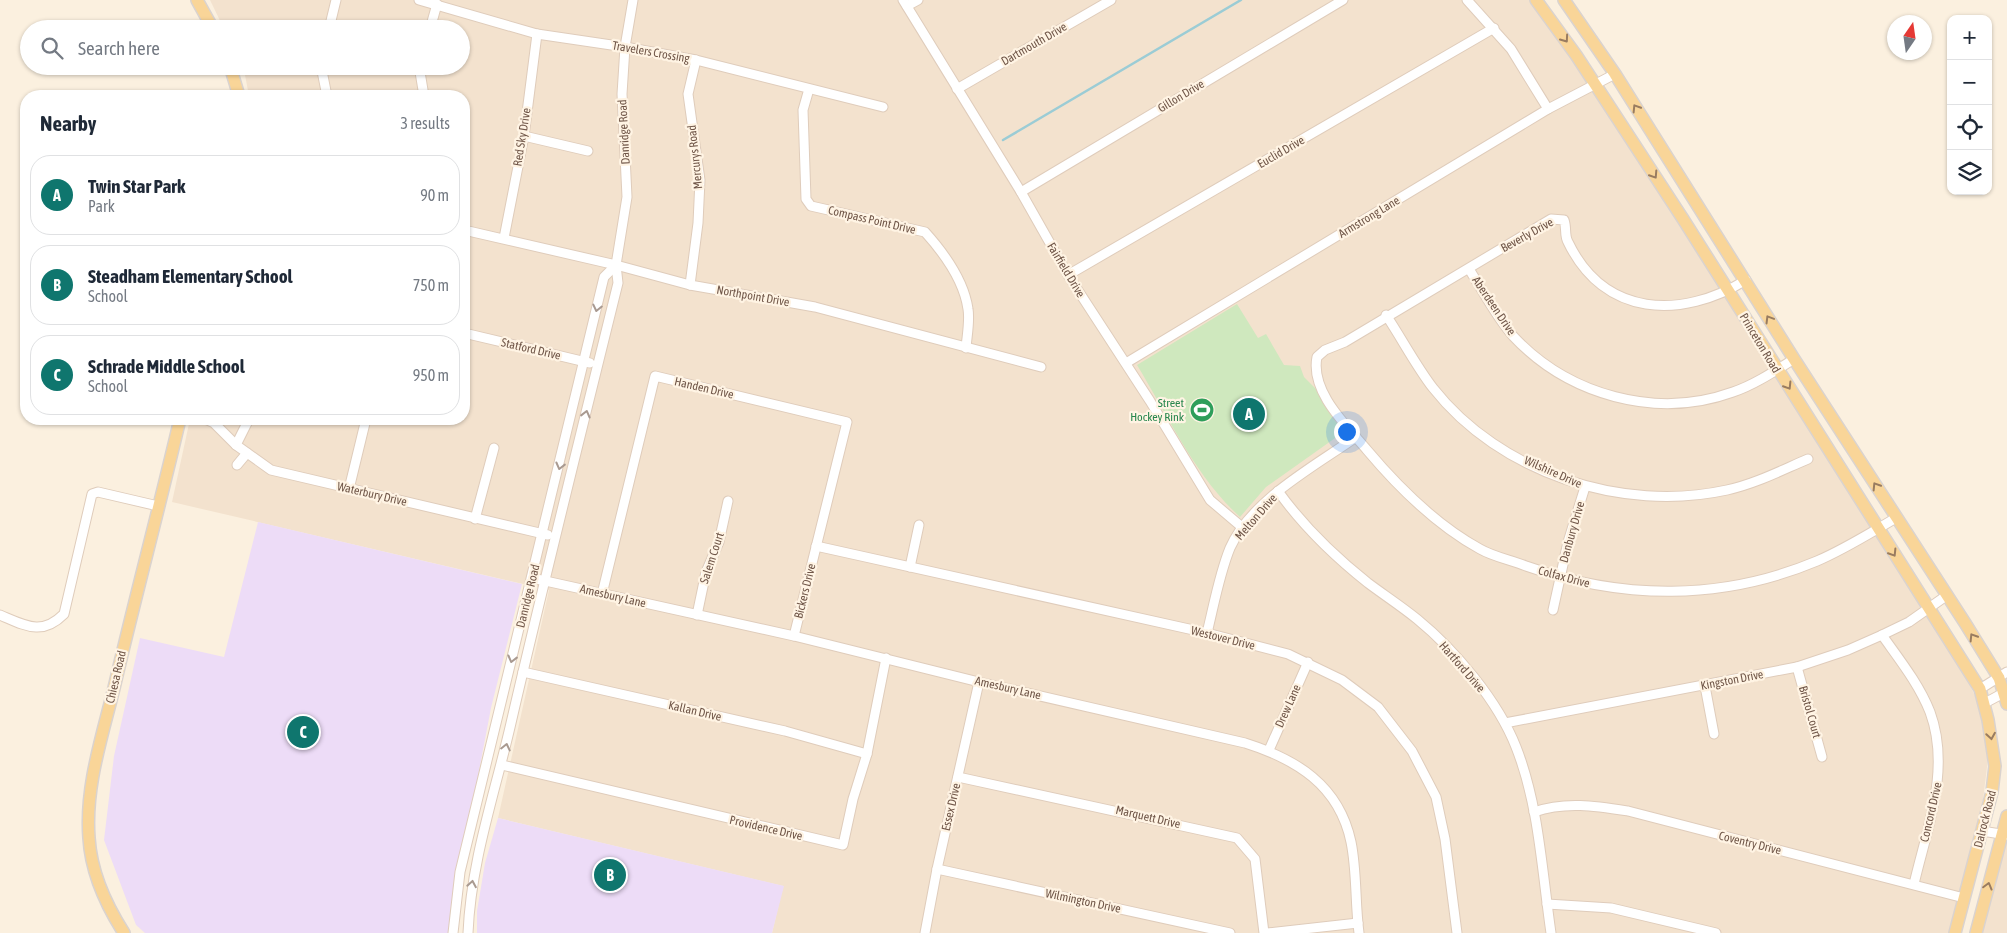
<!DOCTYPE html>
<meta charset="utf-8">
<style>
body{margin:0;font-family:"Asap Condensed",sans-serif;background:#f2f2f3;color:#1f2937}
.controls{position:absolute;right:15px;top:15px;display:grid;overflow:hidden;border-radius:10px;box-shadow:0 1px 4px #0004}
.controls button{width:45px;height:45px;display:grid;place-items:center;padding:0;border:0;border-bottom:1px solid #e0e1e3;background:#fff;color:#1f2937;font:25px sans-serif}
.compass{position:absolute;left:1887px;top:15px;width:45px;height:45px;border-radius:50%;background:#fff;box-shadow:0 1px 4px #0004;rotate:13deg}
.you{position:absolute;left:1346px;top:431px;width:18px;height:18px;margin:-12px;border:4px solid #fff;border-radius:50%;background:#1a73e8;box-shadow:0 0 0 8px #1a73e833}
.badge{display:grid;place-items:center;width:32px;height:32px;border-radius:50%;background:#0f766e;color:#fff;font-size:16px;font-weight:700}
.pin{position:absolute;translate:-50% -50%;border:2px solid #fff;box-shadow:0 1px 5px #0006}
.list{margin:0;padding:0;list-style:none}
h2{display:flex;justify-content:space-between;align-items:center;height:65px;margin:0;padding:0 20px;font-size:21px}
h2 small{font-size:16px;font-weight:400;color:#747a83}
.list li{display:grid;grid-template-columns:32px 1fr auto;gap:15px;align-items:center;box-sizing:border-box;height:80px;margin:0 10px 10px;padding:0 10px;border:1px solid #e0e1e3;border-radius:20px}
.list b{display:block;font-size:19px;white-space:nowrap}
.list p{margin:0;font-size:16px;white-space:nowrap;color:#747a83}
.list em{font-size:16px;font-style:normal;color:#747a83}
.icon{flex:none;width:28px;height:28px;fill:none;stroke:currentColor;stroke-width:2;stroke-linecap:round;stroke-linejoin:round}
.map{position:relative;flex:none;width:2007px;height:933px;overflow:hidden}
.search{position:absolute;background:#fff;box-shadow:0 1px 4px #0004;left:20px;top:20px;width:450px;height:55px;display:flex;align-items:center;gap:12px;box-sizing:border-box;padding:0 18px;border-radius:28px;color:#747a83;font-size:19px}
.panel{position:absolute;background:#fff;box-shadow:0 1px 4px #0004;left:20px;top:90px;width:450px;height:335px;border-radius:20px}
.map>svg:first-child{display:block}
</style>
<div class="map">
<svg width="2007" height="933" viewBox="0 0 2007 933">
<rect width="100%" height="100%" fill="#fbf0df"/>
<g fill="#f3e2ce">
<polygon points="210,0 1531,0 1588,79 1962,668 1980,707 1988,759 1983,800 1949,933 772,933 783,886 498,818 549,590 172,502 190,419 464,419 464,96 249,96 245,75 241,66 461,66 461,29 224,29"/>
<polygon points="2007,833 2007,933 1982,933"/>
</g>
<g fill="#eddcf7">
<polygon points="258,522 522,584 491,708 448,933 145,933 136,925 104,840 114,756 140,638 224,657"/>
<polygon points="498,818 784,886 772,933 477,933 477,911 485,863"/>
</g>
<path fill="#cfe8be" d="M1237,304L1258,338L1266,334L1284,365L1300,366L1304,377L1316,389L1341,430L1338,436L1266,487L1240,517C1195,476 1168,416 1137,365Z"/>
<g fill="none" stroke-linecap="round" stroke-linejoin="round">
<polyline stroke="#9bccd5" stroke-width="2.5" points="1003,140 1241,0"/>
<defs>
<g id="minor">
<polyline points="419,0 537,34 625,47 696,60 883,107"/>
<polyline points="903,0 1021,192 1068,275 1150,401 1210,500 1243,528"/>
<polyline points="1467,0 1511,49 1548,109"/>
<polyline points="907,6 918,0"/>
<polyline points="329,29 336,0"/>
<polyline points="430,29 437,4"/>
<polyline points="321,66 327,96"/>
<polyline points="419,66 424,96"/>
<path d="M809,89L803,110L806,199L811,206L925,232C943,252 964,281 968,309C970,321 967,335 966,348"/>
<polyline points="957,89 1111,0"/>
<polyline points="524,136 588,151"/>
<polyline points="1021,192 1343,0"/>
<polyline points="464,230 616,265 690,285 815,307 1041,367"/>
<polyline points="504,238 524,136 537,34"/>
<path d="M1469,269C1483,291 1496,317 1513,336C1568,395 1656,420 1733,392C1754,385 1775,371 1794,359"/>
<polyline points="1068,275 1494,28"/>
<path d="M1746,280C1681,320 1604,317 1568,242C1564,235 1567,228 1564,220L1551,219L1345,342L1325,350L1317,357C1310,392 1347,426 1367,450C1399,488 1436,525 1480,549C1494,557 1511,560 1526,566C1622,600 1722,601 1817,561C1845,549 1870,533 1896,518"/>
<polyline points="690,285 698,223 700,180 688,94 696,60"/>
<path d="M1386,315C1402,339 1416,366 1433,388C1500,473 1622,513 1727,490C1755,484 1782,470 1808,459"/>
<polyline points="464,333 590,363"/>
<polyline points="1126,363 1548,109 1615,74"/>
<polyline points="205,419 214,423 236,445 271,470 548,535"/>
<polyline points="236,445 249,419"/>
<polyline points="237,465 247,453"/>
<polyline points="349,489 366,419"/>
<path d="M1278,491C1303,526 1334,556 1368,583C1384,595 1401,606 1417,619C1455,650 1498,701 1516,747C1539,805 1542,872 1551,933"/>
<polyline points="475,519 494,448"/>
<polyline points="816,546 1207,633 1288,654 1342,680 1378,707 1412,751 1436,797 1445,839 1457,933"/>
<polyline points="910,567 919,525"/>
<path d="M532,578L794,636L979,682L1245,743C1296,759 1339,785 1351,842C1357,871 1355,903 1359,933"/>
<polyline points="602,594 655,376 847,422 794,636"/>
<polyline points="1553,610 1568,542 1585,487"/>
<path d="M0,615C26,626 42,636 64,614L92,494L98,492L158,506"/>
<polyline points="697,615 706,572 719,542 728,501"/>
<path d="M1207,633C1214,605 1219,575 1230,548C1251,500 1315,466 1356,437"/>
<path d="M1882,635C1899,659 1919,684 1930,712C1951,769 1927,828 1914,884"/>
<polyline points="1797,667 1822,757"/>
<polyline points="523,672 785,731 867,754"/>
<polyline points="1705,686 1714,734"/>
<polyline points="1980,689 2007,672"/>
<polyline points="1985,703 2007,691"/>
<polyline points="1505,723 1797,667 1848,650 1882,635 1909,622 1946,596"/>
<polyline points="1269,750 1308,662"/>
<polyline points="502,765 843,845 853,799 867,754 886,658"/>
<polyline points="958,777 1237,838 1255,859 1264,933"/>
<path d="M1534,812C1565,801 1596,806 1628,811L1964,898"/>
<polyline points="1982,831 2007,835"/>
<polyline points="937,869 1230,933"/>
<polyline points="1547,904 1611,908 1716,933"/>
<polyline points="453,933 460,872 604,277 616,265"/>
<path d="M468,933C471,861 495,793 511,723C545,576 582,429 618,283L616,265L627,197L622,94L625,47L633,0"/>
<polyline points="925,933 937,869 979,682"/>
<polyline points="1267,933 1358,923"/>
</g>
<g id="major">
<polyline points="197,0 213,29"/>
<polyline points="1536,0 1576,55 1683,219 1980,689 1988,720 1995,766 1992,792 1955,933"/>
<polyline points="1564,0 1615,74 1794,359 1965,623 1999,678 2007,704"/>
<polyline points="230,66 239,96"/>
<path d="M124,933C106,905 91,871 89,838C85,787 102,737 114,688C135,598 159,509 180,419"/>
<polyline points="1976,933 2007,816"/>
</g>
</defs>
<use href="#minor" stroke="#dfccbb" stroke-width="11"/>
<use href="#major" stroke="#dad3cf" stroke-width="14"/>
<use href="#minor" stroke="#fff" stroke-width="9"/>
<use href="#major" stroke="#f9d598" stroke-width="11"/>
</g>
<defs><path id="oneway-chevron" d="M-2-3.5L2.5 0L-2 3.5" fill="none" stroke-width="1.6" stroke-linecap="round" stroke-linejoin="round" transform="scale(1.25)"/></defs>
<g stroke="#997c60">
<use href="#oneway-chevron" transform="translate(1565 39) rotate(55)"/>
<use href="#oneway-chevron" transform="translate(1636 108) rotate(-122)"/>
<use href="#oneway-chevron" transform="translate(1654 175) rotate(57)"/>
<use href="#oneway-chevron" transform="translate(1769 319) rotate(-121)"/>
<use href="#oneway-chevron" transform="translate(1788 386) rotate(58)"/>
<use href="#oneway-chevron" transform="translate(1876 486) rotate(-122)"/>
<use href="#oneway-chevron" transform="translate(1893 553) rotate(58)"/>
<use href="#oneway-chevron" transform="translate(1973 637) rotate(-122)"/>
<use href="#oneway-chevron" transform="translate(1991 736) rotate(81)"/>
<use href="#oneway-chevron" transform="translate(1988 886) rotate(-75)"/>
</g>
<g stroke="#a99a91">
<use href="#oneway-chevron" transform="translate(597 308) rotate(103)"/>
<use href="#oneway-chevron" transform="translate(586 414) rotate(-76)"/>
<use href="#oneway-chevron" transform="translate(560 466) rotate(104)"/>
<use href="#oneway-chevron" transform="translate(512 659) rotate(104)"/>
<use href="#oneway-chevron" transform="translate(506 747) rotate(-77)"/>
<use href="#oneway-chevron" transform="translate(472 884) rotate(-80)"/>
</g>
<defs>
<symbol id="stadium-disc" viewBox="-11 -11 22 22"><circle r="9.5" fill="#2e9e5b" stroke="#fff4e4"/><path d="M0-5a6.5 5 0 1 0 0 10a6.5 5 0 1 0 0-10ZM-3.5-1.8h7v3.6h-7Z" fill="#fff"/></symbol>
</defs>
<g fill-rule="evenodd">
<use href="#stadium-disc" x="1188" y="396" width="28" height="28"/>
</g>
<g text-anchor="middle" stroke-width="4.5" stroke-linejoin="round" paint-order="stroke">
<g font-size="12" fill="#705648" stroke="#fff4e4">
<text transform="translate(1034 44) rotate(-30)" y="4">Dartmouth Drive</text>
<text transform="translate(651 52) rotate(10)" y="4">Travelers Crossing</text>
<text transform="translate(1181 96) rotate(-31)" y="4">Gillon Drive</text>
<text transform="translate(624 132) rotate(-93)" y="4">Danridge Road</text>
<text transform="translate(522 137) rotate(-81)" y="4">Red Sky Drive</text>
<text transform="translate(1281 152) rotate(-30)" y="4">Euclid Drive</text>
<text transform="translate(695 157) rotate(-96)" y="4">Mercurys Road</text>
<text transform="translate(1369 217) rotate(-31)" y="4">Armstrong Lane</text>
<text transform="translate(872 220) rotate(13)" y="4">Compass Point Drive</text>
<text transform="translate(1527 235) rotate(-29)" y="4">Beverly Drive</text>
<text transform="translate(1066 270) rotate(59)" y="4">Fairfield Drive</text>
<text transform="translate(753 296) rotate(10)" y="4">Northpoint Drive</text>
<text transform="translate(1494 306) rotate(56)" y="4">Aberdeen Drive</text>
<text transform="translate(1760 343) rotate(59)" y="4">Princeton Road</text>
<text transform="translate(531 349) rotate(13)" y="4">Statford Drive</text>
<text transform="translate(704 388) rotate(13)" y="4">Handen Drive</text>
<text transform="translate(1553 472) rotate(24)" y="4">Wilshire Drive</text>
<text transform="translate(372 494) rotate(13)" y="4">Waterbury Drive</text>
<text transform="translate(1256 517) rotate(-49)" y="4">Melton Drive</text>
<text transform="translate(1572 532) rotate(-74)" y="4">Danbury Drive</text>
<text transform="translate(712 558) rotate(-72)" y="4">Salem Court</text>
<text transform="translate(1564 577) rotate(15)" y="4">Colfax Drive</text>
<text transform="translate(805 591) rotate(-76)" y="4">Bickers Drive</text>
<text transform="translate(528 596) rotate(-76)" y="4">Danridge Road</text>
<text transform="translate(613 596) rotate(13)" y="4">Amesbury Lane</text>
<text transform="translate(1223 638) rotate(14)" y="4">Westover Drive</text>
<text transform="translate(1462 667) rotate(49)" y="4">Hartford Drive</text>
<text transform="translate(116 677) rotate(-77)" y="4">Chiesa Road</text>
<text transform="translate(1732 680) rotate(-11)" y="4">Kingston Drive</text>
<text transform="translate(1008 688) rotate(13)" y="4">Amesbury Lane</text>
<text transform="translate(1288 706) rotate(-66)" y="4">Drew Lane</text>
<text transform="translate(695 711) rotate(13)" y="4">Kallan Drive</text>
<text transform="translate(1810 712) rotate(74)" y="4">Bristol Court</text>
<text transform="translate(951 807) rotate(-77)" y="4">Essex Drive</text>
<text transform="translate(1931 812) rotate(-77)" y="4">Concord Drive</text>
<text transform="translate(1148 817) rotate(13)" y="4">Marquett Drive</text>
<text transform="translate(1985 819) rotate(-76)" y="4">Dalrock Road</text>
<text transform="translate(766 828) rotate(13)" y="4">Providence Drive</text>
<text transform="translate(1750 843) rotate(14)" y="4">Coventry Drive</text>
<text transform="translate(1083 901) rotate(12)" y="4">Wilmington Drive</text>
</g>
<g font-size="12" fill="#27864d" stroke="#fff4e4" text-anchor="end">
<text x="1184" y="407">Street<tspan x="1184" dy="14">Hockey Rink</tspan></text>
</g>
</g>
</svg>
<div class="controls">
<button>+</button>
<button>−</button>
<button><svg class="icon" aria-label="locate" viewBox="0 0 24 24"><circle cx="12" cy="12" r="6"/><path d="M12 2v4M12 18v4M2 12h4M18 12h4"/></svg></button>
<button><svg class="icon" aria-label="layers" viewBox="0 0 24 24"><path d="M12 4l9 5-9 5-9-5zM3 14l9 5 9-5"/></svg></button>
</div>
<svg class="compass" viewBox="-18 -18 36 36"><path d="M0-13l5 13h-10z" fill="#e53935"/><path d="M0 13l5-13h-10z" fill="#747a83"/></svg>
<div class="you"></div>
<div class="pin badge" style="left:1249px;top:414px">A</div>
<div class="pin badge" style="left:610px;top:875px">B</div>
<div class="pin badge" style="left:303px;top:732px">C</div>
<div class="search"><svg class="icon" aria-label="search" viewBox="0 0 24 24"><circle cx="10" cy="10" r="6"/><path d="M15 15l6 6"/></svg>Search here</div>
<section class="panel">
<h2>Nearby<small>3 results</small></h2>
<ul class="list">
<li><span class="badge">A</span><div><b>Twin Star Park</b><p>Park</p></div><em>90 m</em></li>
<li><span class="badge">B</span><div><b>Steadham Elementary School</b><p>School</p></div><em>750 m</em></li>
<li><span class="badge">C</span><div><b>Schrade Middle School</b><p>School</p></div><em>950 m</em></li>
</ul>
</section>
</div>
